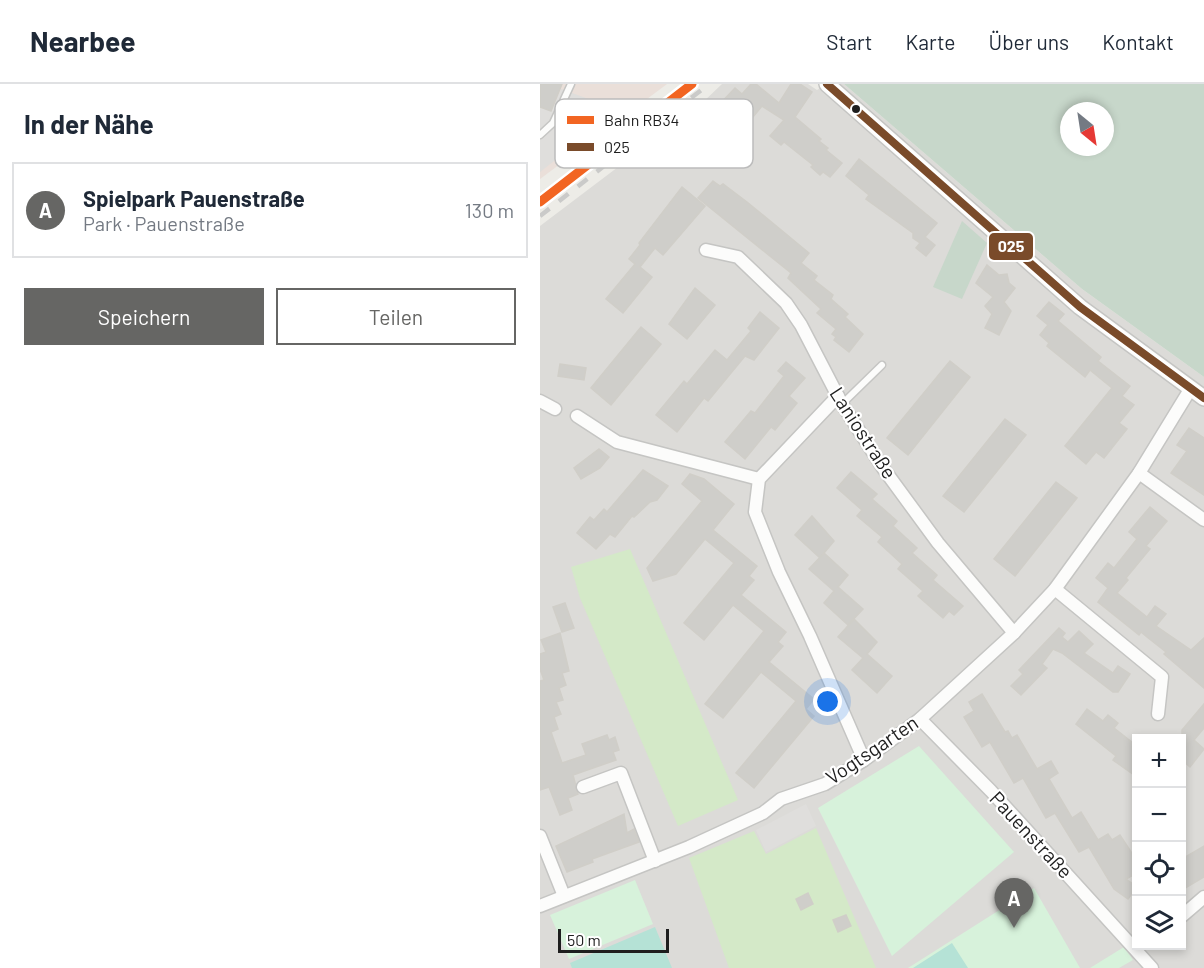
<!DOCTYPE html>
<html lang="de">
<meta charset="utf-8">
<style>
body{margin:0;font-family:Barlow,sans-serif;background:#f2f2f3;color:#1f2937}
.controls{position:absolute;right:18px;bottom:18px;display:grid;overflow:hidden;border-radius:0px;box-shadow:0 3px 9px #0003}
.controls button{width:54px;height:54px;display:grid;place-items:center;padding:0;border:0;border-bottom:2px solid #e0e1e3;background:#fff;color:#1f2937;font:30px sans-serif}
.compass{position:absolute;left:520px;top:18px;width:54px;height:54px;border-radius:50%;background:#fff;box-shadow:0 3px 9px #0003;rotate:150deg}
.scale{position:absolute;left:18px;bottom:15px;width:111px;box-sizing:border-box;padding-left:6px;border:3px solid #1e1e1e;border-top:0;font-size:16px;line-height:21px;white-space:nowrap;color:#1e1e1e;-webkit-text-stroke:4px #fff;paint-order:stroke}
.you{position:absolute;left:288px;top:618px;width:21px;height:21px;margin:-15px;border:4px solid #fff;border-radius:50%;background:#1a73e8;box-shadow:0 0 0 9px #1a73e833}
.badge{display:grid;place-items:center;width:39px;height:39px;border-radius:50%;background:#666664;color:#fff;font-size:20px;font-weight:700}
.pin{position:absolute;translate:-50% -50px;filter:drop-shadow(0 2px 3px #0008)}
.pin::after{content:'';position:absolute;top:32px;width:21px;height:18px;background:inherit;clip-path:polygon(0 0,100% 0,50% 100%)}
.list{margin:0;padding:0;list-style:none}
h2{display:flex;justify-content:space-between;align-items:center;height:78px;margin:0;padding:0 24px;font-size:26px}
h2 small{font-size:20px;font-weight:400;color:#747a83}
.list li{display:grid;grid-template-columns:39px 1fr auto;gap:18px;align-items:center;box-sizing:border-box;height:96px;margin:0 12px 12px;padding:0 12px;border:2px solid #e0e1e3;border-radius:0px}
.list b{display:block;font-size:22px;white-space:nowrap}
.list p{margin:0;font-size:20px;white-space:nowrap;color:#747a83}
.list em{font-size:20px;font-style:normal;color:#747a83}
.actions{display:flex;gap:12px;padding:18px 24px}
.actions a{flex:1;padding:14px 0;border:2px solid #666664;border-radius:0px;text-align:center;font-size:21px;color:#666664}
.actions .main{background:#666664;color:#fff}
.icon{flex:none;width:33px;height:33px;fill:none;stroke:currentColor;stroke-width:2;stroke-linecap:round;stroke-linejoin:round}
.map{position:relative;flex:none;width:664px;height:884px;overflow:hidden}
header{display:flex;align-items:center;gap:36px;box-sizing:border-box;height:84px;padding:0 30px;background:#fff;border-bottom:2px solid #e0e1e3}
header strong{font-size:28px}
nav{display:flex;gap:33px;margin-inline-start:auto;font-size:21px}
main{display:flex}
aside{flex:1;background:#fff}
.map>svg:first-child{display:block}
</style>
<header>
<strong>Nearbee</strong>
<nav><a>Start</a><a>Karte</a><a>Über uns</a><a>Kontakt</a></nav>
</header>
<main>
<aside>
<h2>In der Nähe<small></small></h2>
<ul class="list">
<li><span class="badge">A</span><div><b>Spielpark Pauenstraße</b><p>Park · Pauenstraße</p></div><em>130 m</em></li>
</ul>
<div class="actions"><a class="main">Speichern</a><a>Teilen</a></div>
</aside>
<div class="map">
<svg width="664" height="884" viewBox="0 0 664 884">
<rect width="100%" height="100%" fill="#edece7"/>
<path fill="#dcdbd8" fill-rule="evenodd" d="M182,0H268L277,6L287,0H304L542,205L664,293V884H0V142L78,83L116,63ZM596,654H642V862H596Z"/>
<polygon fill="#eadfd9" points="0,0 127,0 0,95"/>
<g fill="#d4e9c8">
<polygon points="90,465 198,716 138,742 40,514 31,483"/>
<polygon points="276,744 336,884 189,884 149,774 214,747 226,770"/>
</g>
<g fill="#c7d7ca" fill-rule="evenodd">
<path d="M304,0H664V293L542,205ZM529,27H565V63H529Z"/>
<polygon points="422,137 447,159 422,215 393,203"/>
</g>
<g fill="#d7f2db">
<polygon points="379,662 474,768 352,872 278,724"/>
<polygon points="95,796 113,840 29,875 10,831"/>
<polygon points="494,804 540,884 368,884"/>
<polygon points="584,863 593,876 579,884 550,884"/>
</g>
<g fill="#b5e2d6">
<polygon points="115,843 132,884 32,884 30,879"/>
<polygon points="412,859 428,884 373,884"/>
</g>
<g fill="#dfdedc">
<polygon points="21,5 65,21 46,52 0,88 0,23 11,27"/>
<polygon points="266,720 276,742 226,768 216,746"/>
</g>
<g fill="#cfceca" stroke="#d0cec8" stroke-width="1.5">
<polygon points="0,0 22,0 11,27 0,23"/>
<polygon points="211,0 216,0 239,19 251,0 260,0 272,8 255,33 281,55 279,57 288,64 286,66 302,79 290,93 283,88 280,91 271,83 273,81 244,58 241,61 230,52 244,36 222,22 213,33 197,19 187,32 177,23 195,4 202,10"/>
<polygon points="319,75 397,139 385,153 395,161 386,172 376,164 380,159 373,154 373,149 326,115 329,111 306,92"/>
<polygon points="173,97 180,102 183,100 207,118 269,169 261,179 277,192 274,196 293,211 291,215 308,230 305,233 323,250 309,268 294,256 296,253 292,250 296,245 277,229 281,225 248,194 251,189 158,114"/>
<polygon points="142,103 165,122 123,171 115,164 100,183 112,193 83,229 66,215 95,180 89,175 100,161 99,159"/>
<polygon points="447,181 459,191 467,190 469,199 475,204 464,218 471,227 459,251 445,244 452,230 445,222 453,213 436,199"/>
<polygon points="155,204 175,221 147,255 129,240"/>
<polygon points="509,218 524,230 518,237 561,273 558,277 590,302 582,312 594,321 579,339 587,345 564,374 556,368 546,380 525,362 572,304 550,286 545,293 507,262 509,259 500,251 508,241 497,232"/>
<polygon points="220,228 239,244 214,276 205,272 168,317 164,314 137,348 116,331 144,297 147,300 175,266 187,276 211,247 208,244"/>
<polygon points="101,243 121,260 71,321 51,304"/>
<polygon points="410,277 430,293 368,371 347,354"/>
<polygon points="246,278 265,294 249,312 257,319 235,346 231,343 205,375 185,358 211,327 215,329 244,292 238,287"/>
<polygon points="20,280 46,284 44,296 18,292"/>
<polygon points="465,335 486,351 424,428 403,412"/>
<polygon points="649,344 664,354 664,411 631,389 647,367 637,361"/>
<polygon points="59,365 69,373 60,384 41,395 34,384"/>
<polygon points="103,386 128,402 117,416 110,418 94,433 92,432 75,453 70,450 56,465 37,449 50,433 54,436 64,425 67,428"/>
<polygon points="311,388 337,410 332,415 357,437 353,442 377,464 372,469 397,491 393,496 423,522 414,531 409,527 403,534 378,512 383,507 358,485 362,480 338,458 342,453 317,432 322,426 297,404"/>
<polygon points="150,390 164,395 194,420 173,446 217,482 209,492 214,496 201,511 246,548 238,558 243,562 229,578 274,615 266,625 274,632 214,704 196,689 256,617 221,588 183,634 165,620 224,547 193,521 164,556 144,539 194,479 165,455 136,490 113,497 107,484 162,417 142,400"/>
<polygon points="516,398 537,414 475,492 454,475"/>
<polygon points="610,423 627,437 606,462 610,465 586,494 588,496 577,509 607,533 615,522 626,530 616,542 651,566 664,554 664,604 624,570 626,568 607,553 601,548 599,551 558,518 568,504 556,494 568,479 574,484 597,455 589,448"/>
<polygon points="272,432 294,457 280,474 255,451"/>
<polygon points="284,469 308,491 298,503 323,525 308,541 284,519 294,507 269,485"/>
<polygon points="25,519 34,544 22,548 13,523"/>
<polygon points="314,535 337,558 327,570 352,592 337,609 312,586 323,574 298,553"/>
<polygon points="519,544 525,549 522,553 528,558 539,547 553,560 544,569 573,589 578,582 590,590 578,608 573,608 522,569 513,565 502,580 507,584 481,611 471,602 483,590 479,586"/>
<polygon points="20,549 29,587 22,589 26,601 19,604 23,616 16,618 21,630 14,633 18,645 11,648 22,679 46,671 42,660 67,651 69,656 75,653 79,666 73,668 76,676 33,691 38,710 28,714 32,726 20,731 9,703 0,706 0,597 4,596 0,585 0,570 6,568 1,556"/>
<polygon points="442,610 465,648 468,647 472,654 477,651 497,685 511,677 518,689 509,695 532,734 541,728 558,756 568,750 572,756 580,751 597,777 597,789 586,795 597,803 588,815 574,805 549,763 539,768 515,729 506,734 483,694 474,699 450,658 442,663 424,633 434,627 429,618"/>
<polygon points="664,620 664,644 654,656 664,665 650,683 642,676 642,646"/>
<polygon points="547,625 563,637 568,631 578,639 574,644 597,662 597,693 573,676 576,672 536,640"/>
<polygon points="84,730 87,749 94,745 99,758 52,775 53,778 27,788 16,762"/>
<polygon points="664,762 664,793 642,806 642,775"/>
<polygon points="268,809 273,820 261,826 256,815"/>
<polygon points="306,831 311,842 298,848 293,836"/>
</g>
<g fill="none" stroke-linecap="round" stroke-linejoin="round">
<defs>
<g id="service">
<polyline points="0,51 13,39 31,0"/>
<polyline points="302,320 342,281"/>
</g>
<g id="minor">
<polyline points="166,166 198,173 246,219 261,241 302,320 343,384 398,459 474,549"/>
<polyline points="298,312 219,395 215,428 239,488 270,552 324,676"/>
<polyline points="0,317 15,325"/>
<polyline points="37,332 77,358 219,395"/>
<polyline points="599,389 664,436"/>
<polyline points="515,505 622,593 618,630"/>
<polyline points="380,635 451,707 612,884"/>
<polyline points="43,703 81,689 115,777"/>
<polyline points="0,752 24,812"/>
<polyline points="0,822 149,763 223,729 241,715 285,700 324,676 380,635 474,549 515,505 599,389 651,304"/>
<polyline points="642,832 664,813"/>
</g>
<polyline id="tertiary" points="287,0 540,223 664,314"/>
</defs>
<use href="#service" stroke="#c5c5c3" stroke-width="9"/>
<use href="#minor" stroke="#c5c5c3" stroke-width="15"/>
<use href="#tertiary" stroke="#c5c5c3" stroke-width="18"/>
<use href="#service" stroke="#fcfcfb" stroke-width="6"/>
<use href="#minor" stroke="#fcfcfb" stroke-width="12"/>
<use href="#tertiary" stroke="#fcfcfb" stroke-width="15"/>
<polyline stroke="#cacac9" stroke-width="4.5" stroke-dasharray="12 12" stroke-linecap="butt" points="0,132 169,0"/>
<defs>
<polyline id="bus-1" points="287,0 540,223 664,314"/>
</defs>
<use href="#bus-1" stroke="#fff" stroke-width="12"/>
<use href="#bus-1" stroke="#7a4b2a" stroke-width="8"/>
<defs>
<polyline id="rail-1" points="0,118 152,0"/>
</defs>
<use href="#rail-1" stroke="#fff" stroke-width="14"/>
<use href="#rail-1" stroke="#f26522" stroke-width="9"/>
</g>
<circle fill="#1e1e1e" stroke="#fff" stroke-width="2" cx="316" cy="25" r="5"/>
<g text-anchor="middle" stroke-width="4.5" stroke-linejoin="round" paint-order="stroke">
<g font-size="20" fill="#1e1e1e" stroke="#fff">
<text transform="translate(323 349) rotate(57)" y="7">Laniostraße</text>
<text transform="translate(332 666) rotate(-34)" y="7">Vogtsgarten</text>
<text transform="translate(491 751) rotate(47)" y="7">Pauenstraße</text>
</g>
</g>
<rect x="15" y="15" width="198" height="69" rx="9" fill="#fff" stroke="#bcbcbc" stroke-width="1.5"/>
<rect x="27" y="32" width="27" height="8" fill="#f26522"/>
<rect x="27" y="59" width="27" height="8" fill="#7a4b2a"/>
<g font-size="16" fill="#1e1e1e">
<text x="64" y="42">Bahn RB34</text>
<text x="64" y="69">025</text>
</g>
<rect stroke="#fff" stroke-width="2" x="448" y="148" width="46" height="29" rx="6" fill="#7a4b2a"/>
<g font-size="16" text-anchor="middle" font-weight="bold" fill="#fff">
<text x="471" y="168">025</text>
</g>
</svg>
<div class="controls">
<button>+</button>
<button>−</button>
<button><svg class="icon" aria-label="locate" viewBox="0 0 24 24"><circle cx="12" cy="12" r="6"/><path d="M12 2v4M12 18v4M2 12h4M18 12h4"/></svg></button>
<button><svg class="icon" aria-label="layers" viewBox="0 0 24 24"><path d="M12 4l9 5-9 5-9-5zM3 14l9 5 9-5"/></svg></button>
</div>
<svg class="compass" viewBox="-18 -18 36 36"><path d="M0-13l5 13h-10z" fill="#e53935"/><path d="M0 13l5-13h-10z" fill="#747a83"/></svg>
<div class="scale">50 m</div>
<div class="you"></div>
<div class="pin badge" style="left:474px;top:844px">A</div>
</div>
</main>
